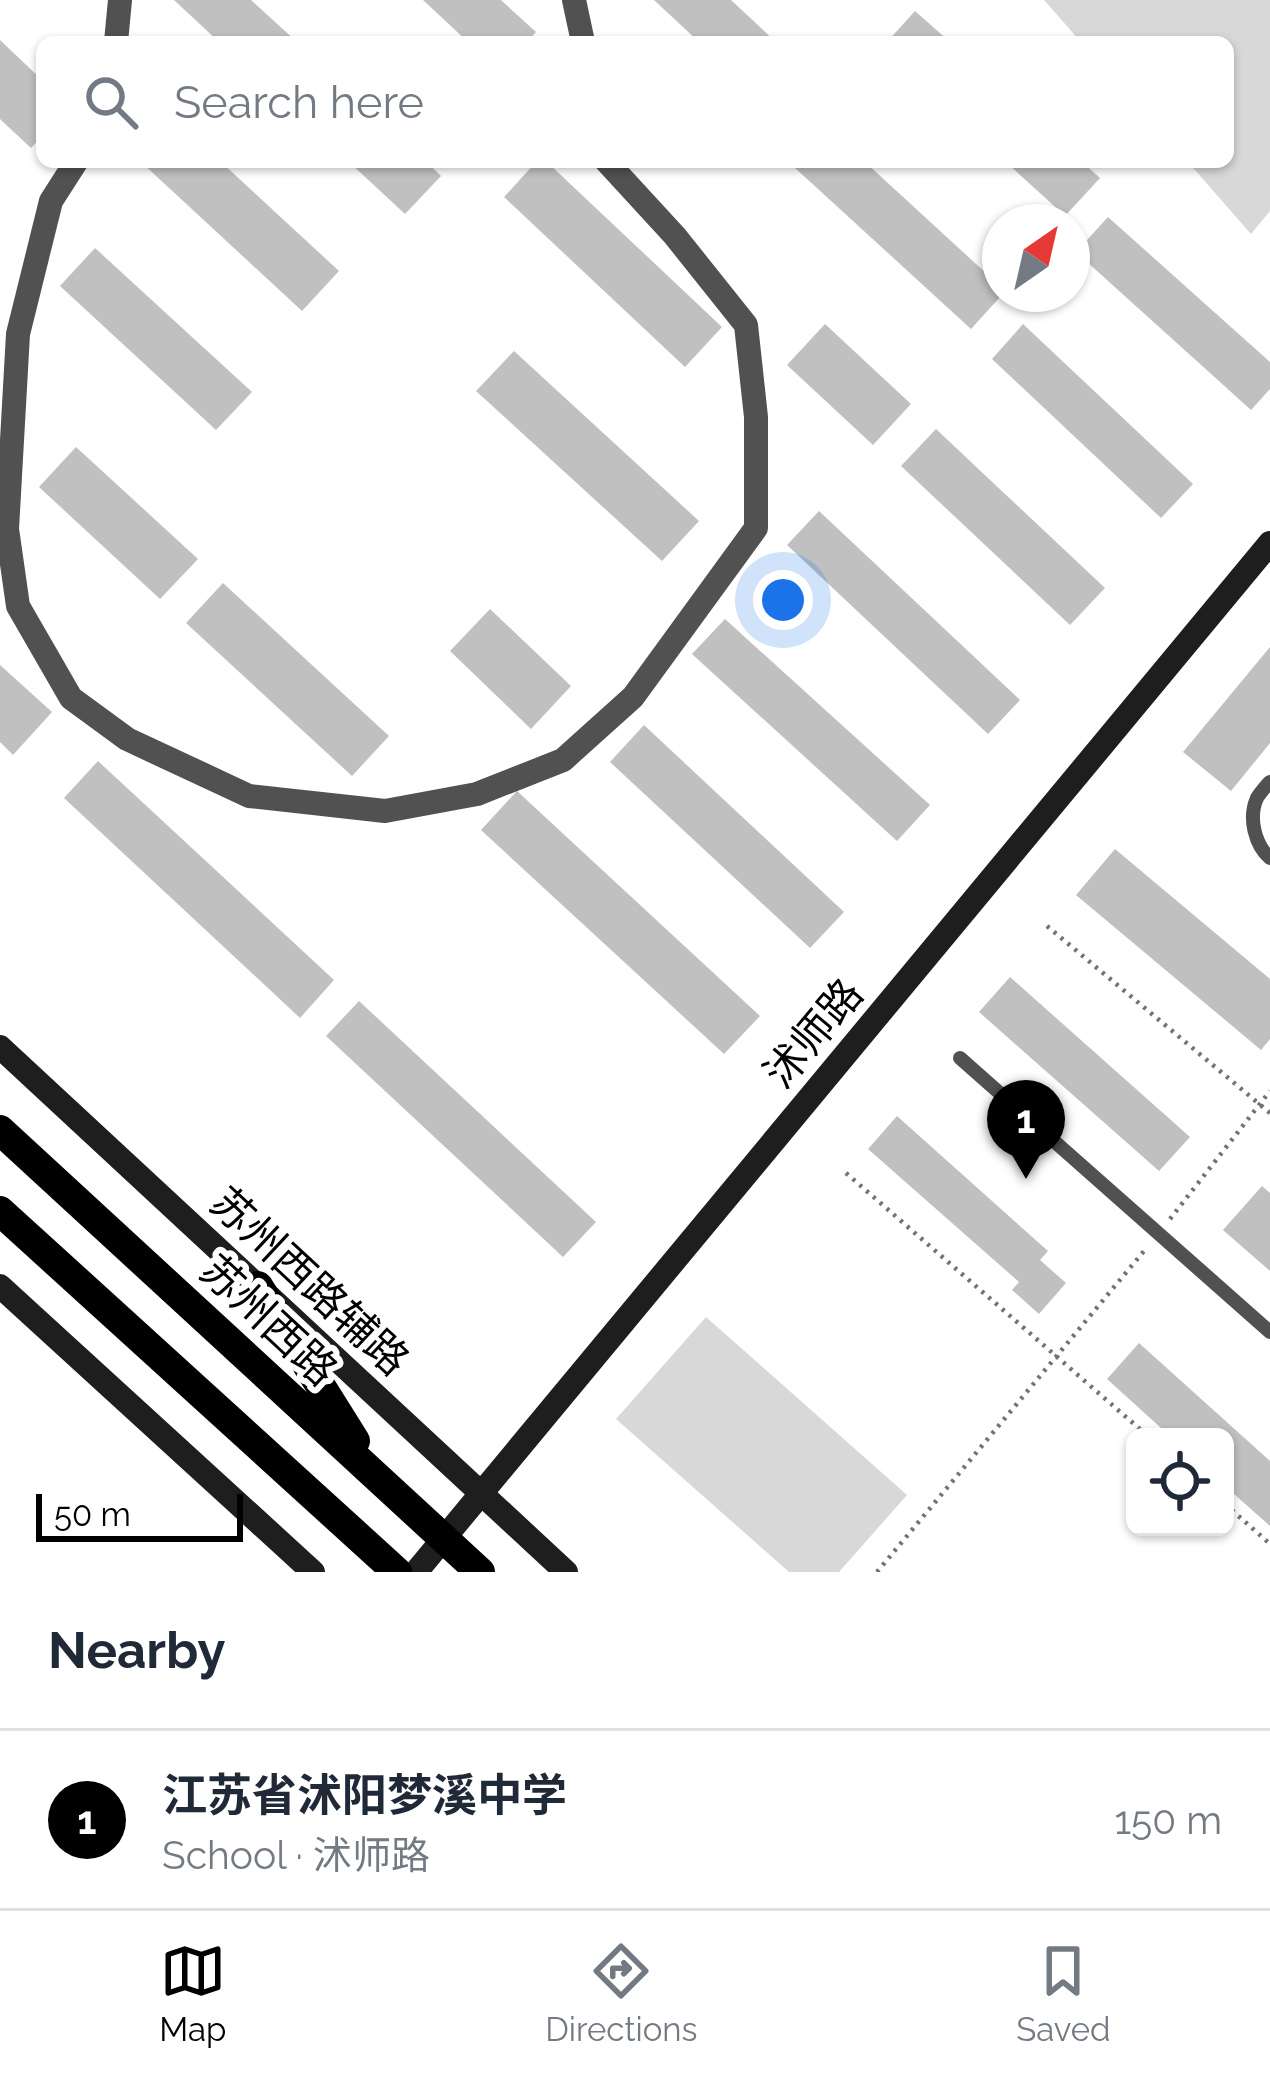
<!DOCTYPE html>
<meta charset="utf-8">
<style>
body{margin:0;font-family:Raleway,"Noto Sans SC",sans-serif;background:#f6f6f7;color:#1f2937}
.controls{position:absolute;right:36px;bottom:36px;display:grid;overflow:hidden;border-radius:18px;box-shadow:0 3px 9px #0004}
.controls button{width:108px;height:108px;display:grid;place-items:center;padding:0;border:0;border-bottom:3px solid #e0e1e3;background:#fff;color:#1f2937;font:60px sans-serif}
.compass{position:absolute;left:982px;top:204px;width:108px;height:108px;border-radius:50%;background:#fff;box-shadow:0 3px 9px #0004;rotate:34deg}
.scale{position:absolute;left:36px;bottom:30px;width:207px;box-sizing:border-box;padding-left:12px;border:6px solid #000;border-top:0;font-size:33px;line-height:42px;white-space:nowrap;color:#000;-webkit-text-stroke:9px #fff;paint-order:stroke}
.you{position:absolute;left:783px;top:600px;width:42px;height:42px;margin:-30px;border:9px solid #fff;border-radius:50%;background:#1a73e8;box-shadow:0 0 0 18px #1a73e833}
.badge{display:grid;place-items:center;width:78px;height:78px;border-radius:50%;background:#000;color:#fff;font-size:39px;font-weight:700}
.pin{position:absolute;translate:-50% -99px;filter:drop-shadow(0 3px 6px #0008)}
.pin::after{content:'';position:absolute;top:63px;width:42px;height:36px;background:inherit;clip-path:polygon(0 0,100% 0,50% 100%)}
.list{margin:0;padding:0;list-style:none}
h2{display:flex;justify-content:space-between;align-items:center;height:156px;margin:0;padding:0 48px;font-size:51px}
h2 small{font-size:39px;font-weight:400;color:#747a83}
.list li{display:grid;grid-template-columns:78px 1fr auto;gap:36px;align-items:center;box-sizing:border-box;height:180px;padding:0 48px;border-top:3px solid #e0e1e3}
.list b{display:block;font-size:45px;white-space:nowrap}
.list p{margin:0;font-size:39px;white-space:nowrap;color:#747a83}
.list em{font-size:39px;font-style:normal;color:#747a83}
.icon{flex:none;width:66px;height:66px;fill:none;stroke:currentColor;stroke-width:2;stroke-linecap:round;stroke-linejoin:round}
.map{position:relative;flex:none;width:1270px;height:1572px;overflow:hidden}
.search{position:absolute;background:#fff;box-shadow:0 3px 9px #0004;left:36px;right:36px;top:36px;height:132px;display:flex;align-items:center;gap:30px;box-sizing:border-box;padding:0 42px;border-radius:18px;color:#747a83;font-size:45px}
.sheet{height:336px;background:#fff}
nav{display:flex;justify-content:space-around;align-items:center;box-sizing:border-box;height:168px;border-top:3px solid #e0e1e3;background:#fff;font-size:33px;color:#747a83}
nav a{display:grid;justify-items:center;gap:6px}
nav .on{color:#000}
.map>svg:first-child{display:block}
</style>
<div class="map">
<svg width="1270" height="1572" viewBox="0 0 1270 1572">
<rect width="100%" height="100%" fill="#fff"/>
<g fill="#d8d8d8">
<polygon points="1044,0 1270,0 1270,211 1251,234 1188,162 1228,162 1228,42 1081,42"/>
<polygon points="706,1317 907,1495 839,1572 789,1572 616,1419"/>
</g>
<g fill="#c0c0c0">
<polygon points="174,0 251,0 297,42 219,42"/>
<polygon points="423,0 501,0 536,32 527,42 468,42"/>
<polygon points="654,0 731,0 776,42 699,42"/>
<polygon points="915,11 950,42 887,42"/>
<polygon points="0,40 42,80 42,136 31,148 0,119"/>
<polygon points="141,162 221,162 339,271 302,311"/>
<polygon points="349,162 427,162 441,176 405,214"/>
<polygon points="536,162 547,162 722,327 685,367 504,197"/>
<polygon points="799,162 865,162 1000,286 1000,297 971,329 794,167"/>
<polygon points="1006,162 1082,162 1100,178 1065,216"/>
<polygon points="1108,217 1270,362 1270,389 1251,410 1076,252"/>
<polygon points="95,248 252,392 216,430 60,286"/>
<polygon points="825,324 911,404 873,445 787,365"/>
<polygon points="1023,324 1193,484 1161,518 992,359"/>
<polygon points="514,351 699,521 662,561 476,391"/>
<polygon points="936,429 1105,588 1070,625 901,466"/>
<polygon points="76,447 198,559 160,599 39,487"/>
<polygon points="819,511 1020,700 988,734 787,545"/>
<polygon points="223,583 389,736 352,776 186,623"/>
<polygon points="490,609 571,686 531,729 450,651"/>
<polygon points="725,619 930,805 897,841 692,654"/>
<polygon points="1270,647 1270,743 1231,791 1183,752"/>
<polygon points="0,665 52,712 13,755 0,742"/>
<polygon points="644,725 844,912 810,948 610,762"/>
<polygon points="98,761 334,980 300,1018 64,798"/>
<polygon points="517,791 760,1016 724,1054 481,830"/>
<polygon points="1115,849 1270,979 1270,1039 1261,1050 1076,895"/>
<polygon points="1010,977 1190,1137 1159,1171 979,1012"/>
<polygon points="359,1001 596,1222 563,1257 326,1036"/>
<polygon points="897,1116 1048,1251 1040,1260 1066,1283 1039,1314 1012,1290 1019,1282 868,1149"/>
<polygon points="1262,1186 1270,1193 1270,1271 1223,1230"/>
<polygon points="1139,1343 1270,1461 1270,1526 1225,1486 1225,1437 1171,1437 1107,1379"/>
</g>
<g fill="none" stroke-linecap="round" stroke-linejoin="round">
<g stroke="#737373" stroke-width="4.5" stroke-dasharray="3 6" stroke-linecap="butt">
<polyline points="1047,926 1270,1113"/>
<polyline points="846,1173 1149,1437"/>
<polyline points="1170,1219 1270,1091"/>
<polyline points="1225,1504 1270,1544"/>
<polyline points="877,1572 1144,1251"/>
</g>
<g stroke="#515151" stroke-width="14">
<path d="M1270,782C1268,783 1258,796 1257,798C1248,818 1255,845 1270,858"/>
<polyline points="960,1058 1270,1332"/>
</g>
<g stroke="#515151" stroke-width="24">
<polyline points="574,0 583,42"/>
<polyline points="116,42 120,0"/>
<polyline points="76,162 51,201 18,334 7,529 18,606 71,698 127,739 249,796 385,811 477,794 563,760 633,697 756,528 756,417 746,325 675,236 607,162"/>
</g>
<g stroke="#1e1e1e" stroke-width="24">
<polyline points="0,1047 566,1572"/>
<polyline points="0,1286 313,1572"/>
<polyline points="416,1572 1270,543"/>
</g>
<g stroke="#000" stroke-width="30">
<polyline points="0,1130 480,1572"/>
<polyline points="0,1211 397,1572"/>
<polyline points="258,1286 355,1441"/>
</g>
</g>
<g text-anchor="middle" stroke-width="12" stroke-linejoin="round" paint-order="stroke">
<g font-size="42" fill="#000" stroke="#fff">
<text transform="translate(813 1033) rotate(-50)" y="15">沭师路</text>
<text transform="translate(310 1281) rotate(43)" y="15">苏州西路辅路</text>
<text transform="translate(269 1320) rotate(43)" y="15">苏州西路</text>
</g>
</g>
</svg>
<div class="controls">
<button><svg class="icon" aria-label="locate" viewBox="0 0 24 24"><circle cx="12" cy="12" r="6"/><path d="M12 2v4M12 18v4M2 12h4M18 12h4"/></svg></button>
</div>
<svg class="compass" viewBox="-18 -18 36 36"><path d="M0-13l5 13h-10z" fill="#e53935"/><path d="M0 13l5-13h-10z" fill="#747a83"/></svg>
<div class="scale">50 m</div>
<div class="you"></div>
<div class="pin badge" style="left:1026px;top:1179px">1</div>
<div class="search"><svg class="icon" aria-label="search" viewBox="0 0 24 24"><circle cx="10" cy="10" r="6"/><path d="M15 15l6 6"/></svg>Search here</div>
</div>
<section class="sheet">
<h2>Nearby<small></small></h2>
<ul class="list">
<li><span class="badge">1</span><div><b>江苏省沭阳梦溪中学</b><p>School · 沭师路</p></div><em>150 m</em></li>
</ul>
</section>
<nav>
<a class="on"><svg class="icon" aria-label="map" viewBox="0 0 24 24"><path d="M3 6l6-2 6 2 6-2v14l-6 2-6-2-6 2zM9 4v14M15 6v14"/></svg>Map</a>
<a><svg class="icon" aria-label="directions" viewBox="0 0 24 24"><path d="M12 3l9 9-9 9-9-9zM9 14v-3h6M13 9l2 2-2 2"/></svg>Directions</a>
<a><svg class="icon" aria-label="saved" viewBox="0 0 24 24"><path d="M7 4h10v16l-5-4-5 4z"/></svg>Saved</a>
</nav>
